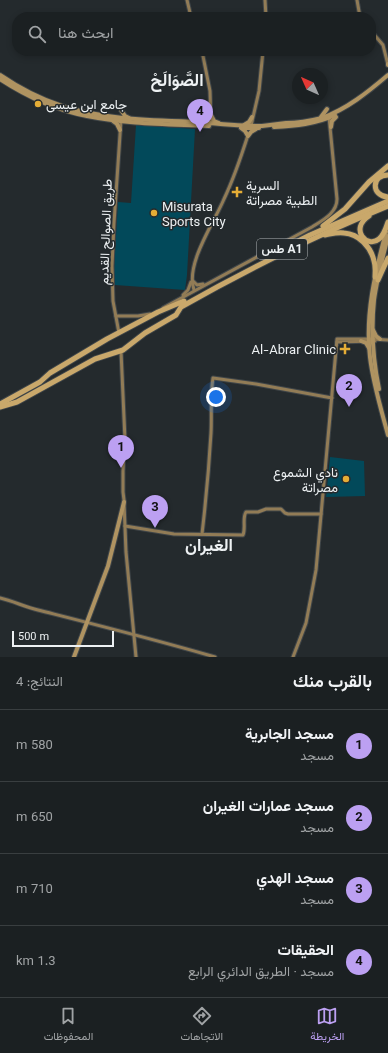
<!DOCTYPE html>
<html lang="ar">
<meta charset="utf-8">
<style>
body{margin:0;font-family:Georgia,Vazirmatn,serif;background:#24282a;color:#f1f3f6;direction:rtl}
.compass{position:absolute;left:292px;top:68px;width:36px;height:36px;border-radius:50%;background:#1b2022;box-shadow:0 2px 6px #0003;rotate:315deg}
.scale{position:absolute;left:12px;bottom:10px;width:102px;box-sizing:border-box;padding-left:4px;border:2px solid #edf1f3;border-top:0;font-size:11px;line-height:14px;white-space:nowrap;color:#edf1f3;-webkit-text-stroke:3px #242a2d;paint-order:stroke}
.you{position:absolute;left:216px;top:397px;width:14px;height:14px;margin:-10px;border:3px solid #fff;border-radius:50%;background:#1a73e8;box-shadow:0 0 0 6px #1a73e833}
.badge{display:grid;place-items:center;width:26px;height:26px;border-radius:50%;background:#bca0f2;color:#111;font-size:13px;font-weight:700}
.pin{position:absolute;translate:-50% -33px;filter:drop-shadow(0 1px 2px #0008)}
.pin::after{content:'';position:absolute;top:21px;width:14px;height:12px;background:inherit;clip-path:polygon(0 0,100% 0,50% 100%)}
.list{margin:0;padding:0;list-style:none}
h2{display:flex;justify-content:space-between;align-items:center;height:52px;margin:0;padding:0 16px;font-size:17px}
h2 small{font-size:13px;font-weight:400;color:#a0a3a5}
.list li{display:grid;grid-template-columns:26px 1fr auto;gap:12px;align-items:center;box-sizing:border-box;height:72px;padding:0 16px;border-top:1px solid #393e40}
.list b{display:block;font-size:15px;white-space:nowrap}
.list p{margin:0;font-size:13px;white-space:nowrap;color:#a0a3a5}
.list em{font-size:13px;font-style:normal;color:#a0a3a5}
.icon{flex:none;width:22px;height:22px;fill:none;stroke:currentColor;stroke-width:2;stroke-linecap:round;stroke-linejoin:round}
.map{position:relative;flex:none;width:388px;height:657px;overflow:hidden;direction:ltr}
.search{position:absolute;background:#1b2022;box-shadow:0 2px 6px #0003;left:12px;right:12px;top:12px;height:44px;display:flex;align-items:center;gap:10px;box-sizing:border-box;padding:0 14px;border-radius:16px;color:#a0a3a5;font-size:15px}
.sheet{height:340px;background:#1b2022}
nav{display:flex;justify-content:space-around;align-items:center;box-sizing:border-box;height:56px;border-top:1px solid #393e40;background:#1b2022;font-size:11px;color:#a0a3a5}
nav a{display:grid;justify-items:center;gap:2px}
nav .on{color:#bca0f2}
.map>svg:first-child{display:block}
</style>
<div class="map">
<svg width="388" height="657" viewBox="0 0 388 657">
<rect width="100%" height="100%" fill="#242a2d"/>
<g fill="#02495a">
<polygon points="136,125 195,129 187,275 185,290 115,285 114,270 118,202 131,203"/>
<polygon points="330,457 364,461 365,496 326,497"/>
</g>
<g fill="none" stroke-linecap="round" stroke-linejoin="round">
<defs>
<g id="secondary">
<polyline points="187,0 191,17"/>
<polyline points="265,0 266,17"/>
<polyline points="357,0 360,17"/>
<polyline points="371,31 383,45 388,65"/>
<polyline points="202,51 210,91 211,124"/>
<polyline points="251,126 259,91 263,51"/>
<polyline points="193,281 197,285 203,284"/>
<path d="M194,290C185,264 214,223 224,199C234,178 241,157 248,135"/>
<polyline points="183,295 188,290 191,282"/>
<path d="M163,308L312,227C323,220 337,213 337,199L329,117"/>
<polyline points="116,316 138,316 150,314"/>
<polyline points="119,333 113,301 112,266 114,223 121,120"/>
<polyline points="337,342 375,341"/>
<polyline points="121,351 125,440 123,471 123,492 124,500 124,502 126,552 136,657"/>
<path d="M125,526L174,534L243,535C246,528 242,518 246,512H258L266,509H281L285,513L288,514H321"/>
<path d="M202,534C206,500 209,467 211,433C212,415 210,397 213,378L256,384L332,398"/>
<path d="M0,598C13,601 25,607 38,610C97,625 157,640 215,657"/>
<polyline points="293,657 306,623 316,570 337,339 372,339 388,340"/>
</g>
<g id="primary">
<polyline points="388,64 388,65"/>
<path d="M0,75C19,88 40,99 62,106C106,120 152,120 198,122C219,124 241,126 262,126C270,125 278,124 286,123C298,123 310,121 322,118C347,109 368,92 388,75"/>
<path d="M0,79C26,96 56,110 87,116C127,124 168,124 209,126"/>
<polyline points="121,110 125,116 129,118"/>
<polyline points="211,115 214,121 219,123"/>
<polyline points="321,117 327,109"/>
<polyline points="113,121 117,124 120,130"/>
<polyline points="244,125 249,122 252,117"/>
<path d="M274,127C295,126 316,124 335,115"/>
<polyline points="331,127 332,121 336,117"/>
<polyline points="241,128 245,131 248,136 251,132 256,129"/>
<polyline points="244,128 259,128"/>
<path d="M386,232C375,273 365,315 370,357C373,383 381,409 388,435"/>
<polyline points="373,330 376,336 380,339"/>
<polyline points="361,341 366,343 369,348"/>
<path d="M379,389C373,360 371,329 374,300C377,278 383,257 388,236"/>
<polyline points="74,657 108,566 124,502"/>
</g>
<g id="highway">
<path d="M388,175C371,175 371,196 388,197"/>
<path d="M369,216C349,229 367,249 379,239C384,235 386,228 388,222"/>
<polyline points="323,226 345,209 369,182 388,166"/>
<path d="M325,235C331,234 337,232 344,233C359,234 371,247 374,261C376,267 375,272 375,277"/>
<polyline points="274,253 310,235 388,201"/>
<polyline points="378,280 388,258"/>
<polyline points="0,404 40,382 50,373 107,339 158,312 184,301"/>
<path d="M0,407L17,402L95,359L123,350L145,333L176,315L181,307C248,269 317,235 388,206"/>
</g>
</defs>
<use href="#secondary" stroke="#404649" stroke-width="5"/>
<use href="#primary" stroke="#404649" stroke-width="6"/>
<use href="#highway" stroke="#404649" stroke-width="7"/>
<use href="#secondary" stroke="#927c56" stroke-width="3"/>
<use href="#primary" stroke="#af9361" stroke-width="4"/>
<use href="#highway" stroke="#c9a86b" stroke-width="5"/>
</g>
<g fill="#e5ad36" stroke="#242a2d" stroke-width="1.5">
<circle cx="38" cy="104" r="4"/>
<path d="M235 186h4v4h4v4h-4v4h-4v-4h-4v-4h4z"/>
<circle cx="154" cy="213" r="4"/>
<path d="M343 343h4v4h4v4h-4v4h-4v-4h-4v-4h4z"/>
<circle cx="346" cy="479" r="4"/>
</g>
<g text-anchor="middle" stroke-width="3" stroke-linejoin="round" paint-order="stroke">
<rect fill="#242a2d" stroke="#b1b5b8" stroke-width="1" x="257" y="239" width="50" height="20" rx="3"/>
<g font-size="12" font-weight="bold" fill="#edf1f3">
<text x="282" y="253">طس A1</text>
</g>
<g font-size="13" fill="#edf1f3" stroke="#242a2d" text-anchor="start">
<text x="46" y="109">جامع ابن عيسى</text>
<text x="246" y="190">السرية<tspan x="246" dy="15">الطبية مصراتة</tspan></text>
<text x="162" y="211">Misurata<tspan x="162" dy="15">Sports City</tspan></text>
<text x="336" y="354" text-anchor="end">Al-Abrar Clinic</text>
<text x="338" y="477" text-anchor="end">نادي الشموع<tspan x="338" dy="15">مصراتة</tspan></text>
</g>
<g font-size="13" fill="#edf1f3" stroke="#242a2d">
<text transform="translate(105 232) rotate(-88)" y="5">طريق الصوالح القديم</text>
</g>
<g font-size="17" font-weight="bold" fill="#edf1f3" stroke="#242a2d">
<text x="177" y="86">الصَّوَالَحْ</text>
<text x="209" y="551">الغيران</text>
</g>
</g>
</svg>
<svg class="compass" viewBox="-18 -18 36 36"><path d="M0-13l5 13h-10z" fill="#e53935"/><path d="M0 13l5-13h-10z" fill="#a0a3a5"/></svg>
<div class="scale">500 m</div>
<div class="you"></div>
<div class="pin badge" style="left:121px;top:468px">1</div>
<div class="pin badge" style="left:349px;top:407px">2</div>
<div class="pin badge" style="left:155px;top:528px">3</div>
<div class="pin badge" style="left:200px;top:132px">4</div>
<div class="search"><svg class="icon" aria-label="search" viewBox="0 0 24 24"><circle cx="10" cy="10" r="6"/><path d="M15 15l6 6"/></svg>ابحث هنا</div>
</div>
<section class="sheet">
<h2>بالقرب منك<small>النتائج: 4</small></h2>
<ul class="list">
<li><span class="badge">1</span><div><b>مسجد الجابرية</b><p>مسجد</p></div><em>580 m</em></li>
<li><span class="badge">2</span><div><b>مسجد عمارات الغيران</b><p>مسجد</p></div><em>650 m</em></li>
<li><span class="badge">3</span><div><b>مسجد الهدي</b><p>مسجد</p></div><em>710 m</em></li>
<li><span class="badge">4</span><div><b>الحقيقات</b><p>مسجد · الطريق الدائري الرابع</p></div><em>1.3 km</em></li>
</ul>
</section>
<nav>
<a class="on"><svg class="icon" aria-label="map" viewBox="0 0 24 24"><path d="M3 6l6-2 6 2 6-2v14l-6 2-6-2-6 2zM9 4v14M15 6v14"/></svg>الخريطة</a>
<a><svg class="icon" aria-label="directions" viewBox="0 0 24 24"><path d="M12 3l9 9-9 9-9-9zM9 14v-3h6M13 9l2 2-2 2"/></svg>الاتجاهات</a>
<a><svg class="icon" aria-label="saved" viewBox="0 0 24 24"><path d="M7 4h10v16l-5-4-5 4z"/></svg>المحفوظات</a>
</nav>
